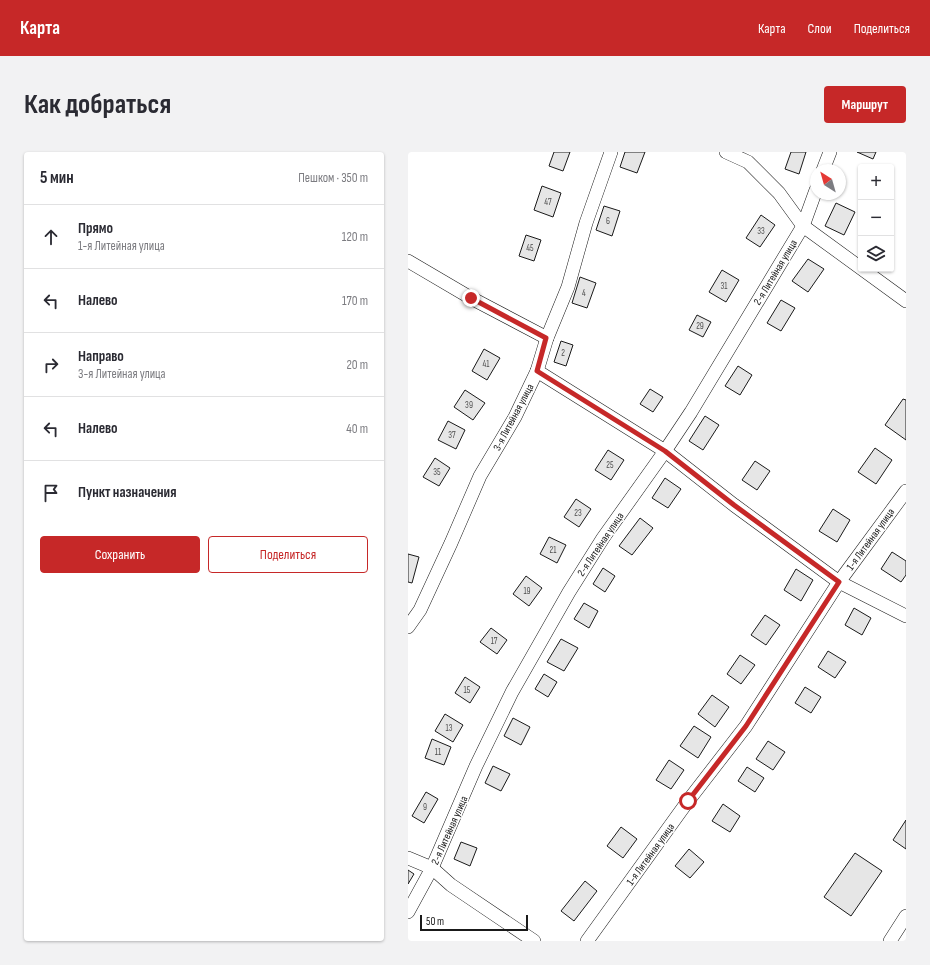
<!DOCTYPE html>
<html lang="ru">
<meta charset="utf-8">
<style>
body{margin:0;font-family:"Sofia Sans Condensed",sans-serif;background:#f2f2f3;color:#2b2b33}
.controls{position:absolute;right:12px;top:12px;display:grid;overflow:hidden;border-radius:4px;box-shadow:0 1px 3px #0004}
.controls button{width:36px;height:36px;display:grid;place-items:center;padding:0;border:0;border-bottom:1px solid #e1e1e2;background:#fff;color:#2b2b33;font:20px sans-serif}
.compass{position:absolute;left:402px;top:12px;width:36px;height:36px;border-radius:50%;background:#fff;box-shadow:0 1px 3px #0004;rotate:323deg}
.scale{position:absolute;left:12px;bottom:10px;width:108px;box-sizing:border-box;padding-left:4px;border:2px solid #1a1a1a;border-top:0;font-size:11px;line-height:14px;white-space:nowrap;color:#1a1a1a;-webkit-text-stroke:3px #fff;paint-order:stroke}
.stop{position:absolute;width:12px;height:12px;margin:-9px;border:3px solid #c62828;border-radius:50%;background:#fff}
.stop.end{background:#c62828;border-color:#fff;box-shadow:0 1px 4px #0008}
.list{margin:0;padding:0;list-style:none}
h2{display:flex;justify-content:space-between;align-items:center;height:52px;margin:0;padding:0 16px;font-size:17px}
h2 small{font-size:13px;font-weight:400;color:#7c7c81}
.list li{display:grid;grid-template-columns:26px 1fr auto;gap:12px;align-items:center;box-sizing:border-box;height:64px;padding:0 16px;border-top:1px solid #e1e1e2}
.list b{display:block;font-size:15px;white-space:nowrap}
.list p{margin:0;font-size:13px;white-space:nowrap;color:#7c7c81}
.list em{font-size:13px;font-style:normal;color:#7c7c81}
.actions{display:flex;gap:8px;padding:12px 16px}
.actions a{flex:1;padding:9px 0;border:1px solid #c62828;border-radius:4px;text-align:center;font-size:14px;color:#c62828}
.actions .main{background:#c62828;color:#fff}
.icon{flex:none;width:22px;height:22px;fill:none;stroke:currentColor;stroke-width:2;stroke-linecap:round;stroke-linejoin:round}
.map{position:relative;flex:none;width:498px;height:789px;overflow:hidden;border-radius:4px}
header{display:flex;align-items:center;gap:24px;box-sizing:border-box;height:56px;padding:0 20px;background:#c62828;color:#fff}
header strong{font-size:19px}
nav{display:flex;gap:22px;margin-inline-start:auto;font-size:14px}
.intro{display:flex;align-items:center;justify-content:space-between;box-sizing:border-box;height:96px;padding:0 24px}
h1{margin:0;font-size:28px}
.button{padding:10px 18px;border-radius:4px;background:#c62828;color:#fff;font-size:14px;font-weight:700}
main{display:flex;gap:24px;padding:0 24px}
aside{flex:1;background:#fff;border-radius:4px;box-shadow:0 1px 3px #0004}
.map>svg:first-child{display:block}
</style>
<header>
<strong>Карта</strong>
<nav><a>Карта</a><a>Слои</a><a>Поделиться</a></nav>
</header>
<div class="intro"><h1>Как добраться</h1><a class="button">Маршрут</a></div>
<main>
<aside>
<h2>5 мин<small>Пешком · 350 m</small></h2>
<ul class="list">
<li><svg class="icon" aria-label="ahead" viewBox="0 0 24 24"><path d="M12 20V5M6 11l6-6 6 6"/></svg><div><b>Прямо</b><p>1-я Литейная улица</p></div><em>120 m</em></li>
<li><svg class="icon" aria-label="left" viewBox="0 0 24 24"><path d="M17 20v-9H6M10 6l-5 5 5 5"/></svg><div><b>Налево</b></div><em>170 m</em></li>
<li><svg class="icon" aria-label="right" viewBox="0 0 24 24"><path d="M7 20v-9h11M14 6l5 5-5 5"/></svg><div><b>Направо</b><p>3-я Литейная улица</p></div><em>20 m</em></li>
<li><svg class="icon" aria-label="left" viewBox="0 0 24 24"><path d="M17 20v-9H6M10 6l-5 5 5 5"/></svg><div><b>Налево</b></div><em>40 m</em></li>
<li><svg class="icon" aria-label="arrive" viewBox="0 0 24 24"><path d="M6 21V4h12l-3 4 3 4H6"/></svg><div><b>Пункт назначения</b></div></li>
</ul>
<div class="actions"><a class="main">Сохранить</a><a>Поделиться</a></div>
</aside>
<div class="map">
<svg width="498" height="789" viewBox="0 0 498 789">
<rect width="100%" height="100%" fill="#fff"/>
<g fill="#e6e6e6" stroke="#1a1a1a">
<polygon points="146,0 162,0 155,19 141,14"/>
<polygon points="217,0 237,0 229,21 212,15"/>
<polygon points="383,0 398,0 391,22 377,17"/>
<polygon points="449,0 468,0 465,7"/>
<polygon points="134,34 153,41 145,65 126,58"/>
<polygon points="428,51 447,60 436,83 417,74"/>
<polygon points="196,54 212,59 204,84 188,78"/>
<polygon points="353,63 367,73 352,95 338,86"/>
<polygon points="118,83 133,88 126,109 111,104"/>
<polygon points="400,107 416,117 400,140 384,129"/>
<polygon points="314,118 331,128 318,150 301,140"/>
<polygon points="172,125 188,131 179,156 164,151"/>
<polygon points="373,148 387,156 373,179 359,171"/>
<polygon points="289,163 303,170 295,185 281,178"/>
<polygon points="153,189 165,193 158,214 146,210"/>
<polygon points="76,197 92,206 79,228 64,219"/>
<polygon points="330,214 344,223 332,243 317,234"/>
<polygon points="242,237 255,245 245,260 232,252"/>
<polygon points="57,238 77,251 65,268 46,255"/>
<polygon points="495,247 498,248 498,288 477,273"/>
<polygon points="297,264 311,273 295,298 281,289"/>
<polygon points="40,269 57,278 48,297 30,288"/>
<polygon points="467,296 484,308 468,332 450,320"/>
<polygon points="200,298 216,308 203,328 187,318"/>
<polygon points="27,306 42,316 31,334 15,325"/>
<polygon points="347,309 362,319 349,338 334,328"/>
<polygon points="257,326 273,337 260,356 244,346"/>
<polygon points="168,347 183,357 171,375 156,365"/>
<polygon points="425,357 442,368 429,390 411,379"/>
<polygon points="232,366 245,376 224,403 211,394"/>
<polygon points="141,385 158,393 149,411 132,402"/>
<polygon points="484,400 498,409 498,423 493,430 473,417"/>
<polygon points="0,402 11,405 4,431 0,430"/>
<polygon points="195,416 207,424 197,440 185,432"/>
<polygon points="388,417 405,428 393,449 376,438"/>
<polygon points="118,424 134,436 121,454 105,442"/>
<polygon points="176,451 190,459 181,476 166,467"/>
<polygon points="446,456 463,466 454,483 437,473"/>
<polygon points="357,463 372,473 358,493 343,483"/>
<polygon points="83,476 99,488 89,502 72,490"/>
<polygon points="153,487 170,496 156,519 139,510"/>
<polygon points="420,499 438,510 427,526 410,515"/>
<polygon points="332,503 347,513 333,532 319,522"/>
<polygon points="136,522 149,530 140,545 127,537"/>
<polygon points="57,525 72,535 62,551 47,541"/>
<polygon points="397,535 413,545 403,561 387,551"/>
<polygon points="304,543 321,555 307,575 290,562"/>
<polygon points="37,562 55,573 45,590 27,579"/>
<polygon points="105,566 122,575 113,593 96,584"/>
<polygon points="286,574 303,585 290,606 272,594"/>
<polygon points="24,587 43,595 36,613 17,606"/>
<polygon points="360,589 377,600 365,618 348,607"/>
<polygon points="261,608 276,618 263,637 248,628"/>
<polygon points="85,614 102,622 93,639 77,631"/>
<polygon points="339,615 356,626 347,640 330,629"/>
<polygon points="18,640 30,647 16,671 4,664"/>
<polygon points="315,652 332,664 322,680 304,669"/>
<polygon points="498,668 498,697 485,688"/>
<polygon points="213,675 229,687 215,706 199,694"/>
<polygon points="53,690 69,696 62,714 46,707"/>
<polygon points="281,697 296,710 282,726 267,714"/>
<polygon points="447,701 474,719 443,764 416,745"/>
<polygon points="0,718 6,722 0,732"/>
<polygon points="177,729 189,739 166,769 153,759"/>
</g>
<g fill="none" stroke-linecap="round" stroke-linejoin="round">
<defs>
<g id="minor">
<polyline points="318,0 340,10 371,41 395,74 498,149"/>
<polyline points="415,18 422,0"/>
<polyline points="0,109 63,146 139,186"/>
<polyline points="129,219 257,299 326,353 431,430 498,464"/>
<polyline points="0,475 12,458 43,391 72,324 107,265 129,219 139,186 160,135 178,71 203,0"/>
<polyline points="0,706 24,716 43,733 126,789"/>
<polyline points="0,760 24,716 68,614 104,540 161,440 195,386 257,299 283,260 395,74 408,38"/>
<polyline points="179,789 280,649 338,574 431,430 498,339"/>
<polyline points="482,789 498,764"/>
</g>
</defs>
<use href="#minor" stroke="#1a1a1a" stroke-width="14"/>
<use href="#minor" stroke="#fff" stroke-width="13"/>
</g>
<g fill="none" stroke-linecap="round" stroke-linejoin="round">
<polyline stroke="#c62828" stroke-width="5" points="63,146 138,186 129,219 257,299 326,353 431,430 338,574 280,649"/>
</g>
<g text-anchor="middle" stroke-width="3" stroke-linejoin="round" paint-order="stroke">
<g font-size="9" fill="#4d4d4d">
<text x="140" y="53">47</text>
<text x="200" y="72">6</text>
<text x="353" y="82">33</text>
<text x="122" y="99">45</text>
<text x="316" y="137">31</text>
<text x="176" y="144">4</text>
<text x="292" y="177">29</text>
<text x="155" y="204">2</text>
<text x="78" y="215">41</text>
<text x="61" y="256">39</text>
<text x="44" y="286">37</text>
<text x="202" y="316">25</text>
<text x="29" y="323">35</text>
<text x="170" y="364">23</text>
<text x="145" y="401">21</text>
<text x="119" y="442">19</text>
<text x="86" y="492">17</text>
<text x="59" y="541">15</text>
<text x="41" y="579">13</text>
<text x="30" y="603">11</text>
<text x="17" y="658">9</text>
</g>
<g font-size="11" fill="#1a1a1a" stroke="#fff">
<text transform="translate(367 120) rotate(-59)" y="4">2-я Литейная улица</text>
<text transform="translate(105 265) rotate(-62)" y="4">3-я Литейная улица</text>
<text transform="translate(462 387) rotate(-54)" y="4">1-я Литейная улица</text>
<text transform="translate(192 392) rotate(-56)" y="4">2-я Литейная улица</text>
<text transform="translate(41 678) rotate(-66)" y="4">2-я Литейная улица</text>
<text transform="translate(242 702) rotate(-54)" y="4">1-я Литейная улица</text>
</g>
</g>
</svg>
<div class="controls">
<button>+</button>
<button>−</button>
<button><svg class="icon" aria-label="layers" viewBox="0 0 24 24"><path d="M12 4l9 5-9 5-9-5zM3 14l9 5 9-5"/></svg></button>
</div>
<svg class="compass" viewBox="-18 -18 36 36"><path d="M0-13l5 13h-10z" fill="#e53935"/><path d="M0 13l5-13h-10z" fill="#7c7c81"/></svg>
<div class="scale">50 m</div>
<div class="stop" style="left:280px;top:649px"></div>
<div class="stop end" style="left:63px;top:146px"></div>
</div>
</main>
